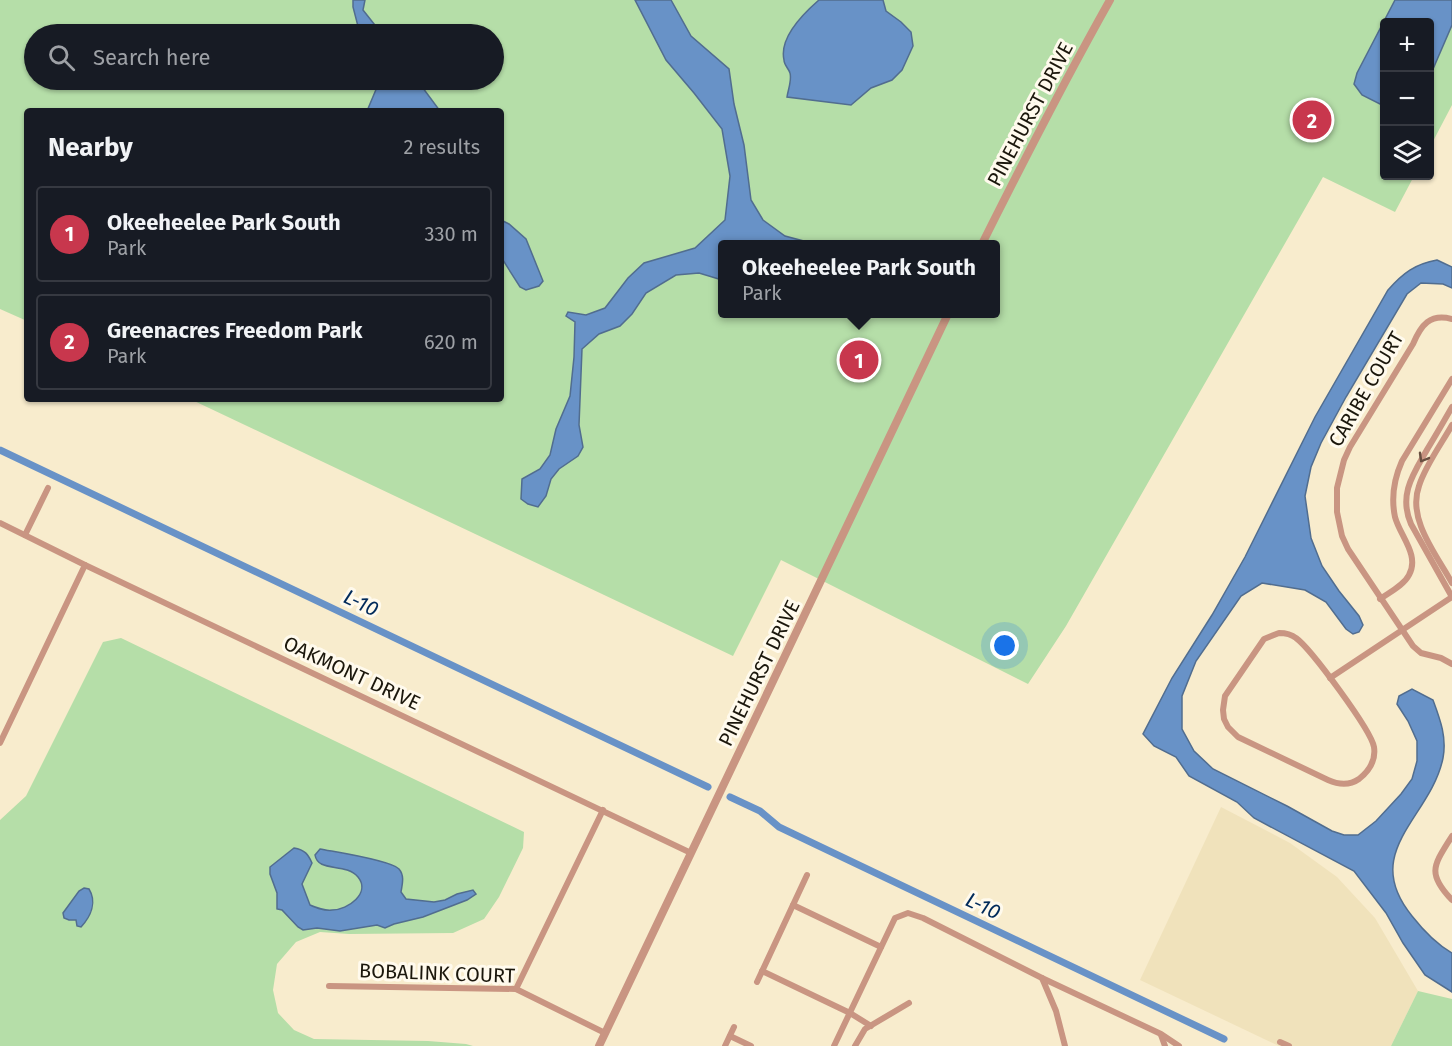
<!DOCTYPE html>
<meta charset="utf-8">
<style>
body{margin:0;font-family:"Fira Sans",sans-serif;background:#242831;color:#f1f3f6}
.controls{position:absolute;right:18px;top:18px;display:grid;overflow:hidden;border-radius:6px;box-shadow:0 2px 4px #0004}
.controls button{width:54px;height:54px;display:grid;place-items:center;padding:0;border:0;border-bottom:2px solid #363941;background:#171b24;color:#f1f3f6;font:30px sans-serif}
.you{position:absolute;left:1005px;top:646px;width:21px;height:21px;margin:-15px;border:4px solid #fff;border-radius:50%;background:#1a73e8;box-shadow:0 0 0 9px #1a73e833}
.badge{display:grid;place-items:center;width:39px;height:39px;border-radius:50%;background:#c8374d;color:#fff;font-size:20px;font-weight:700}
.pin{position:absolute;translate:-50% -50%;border:3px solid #fff;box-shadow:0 2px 6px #0006}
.popup{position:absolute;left:718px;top:240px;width:282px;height:78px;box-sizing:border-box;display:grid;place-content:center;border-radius:6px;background:#171b24;filter:drop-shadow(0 2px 4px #0005);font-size:20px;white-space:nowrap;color:#9ea1a6}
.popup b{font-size:22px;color:#f1f3f6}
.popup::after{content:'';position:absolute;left:50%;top:100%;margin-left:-12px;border:12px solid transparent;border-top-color:#171b24}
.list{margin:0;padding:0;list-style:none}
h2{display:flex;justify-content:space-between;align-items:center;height:78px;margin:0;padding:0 24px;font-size:26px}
h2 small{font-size:20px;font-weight:400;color:#9ea1a6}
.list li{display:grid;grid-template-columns:39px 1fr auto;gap:18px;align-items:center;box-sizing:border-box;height:96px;margin:0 12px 12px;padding:0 12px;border:2px solid #363941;border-radius:6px}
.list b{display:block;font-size:22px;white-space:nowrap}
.list p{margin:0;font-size:20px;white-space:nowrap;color:#9ea1a6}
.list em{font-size:20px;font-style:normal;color:#9ea1a6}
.icon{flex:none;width:33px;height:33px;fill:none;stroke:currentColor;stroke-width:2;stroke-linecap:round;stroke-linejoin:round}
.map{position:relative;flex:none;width:1452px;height:1046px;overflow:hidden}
.search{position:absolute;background:#171b24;box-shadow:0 2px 4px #0004;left:24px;top:24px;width:480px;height:66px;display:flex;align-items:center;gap:15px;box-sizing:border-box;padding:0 21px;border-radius:33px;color:#9ea1a6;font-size:22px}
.panel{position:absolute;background:#171b24;box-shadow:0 2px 4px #0004;left:24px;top:108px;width:480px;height:294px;border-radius:6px}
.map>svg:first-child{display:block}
</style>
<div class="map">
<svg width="1452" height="1046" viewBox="0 0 1452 1046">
<rect width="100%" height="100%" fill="#f8eccd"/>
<polygon fill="#f0e2bb" points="1221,807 1290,843 1337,877 1375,918 1418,991 1391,1046 1279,1046 1140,980"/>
<g fill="#b5dea8" fill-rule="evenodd">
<path d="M0,0H1452V105L1430,147V22H1384V176H1414L1395,212L1323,177L1066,626L1028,684L781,560L733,656L190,399H501V111H27V321L0,309ZM34,34H494V80H34ZM722,244H996V314H722Z"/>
<polygon points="121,638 524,832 523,848 499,897 484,919 453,933 349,934 320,932 296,942 277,964 273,990 278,1013 294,1030 314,1039 428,1041 466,1044 473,1046 0,1046 0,820 26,796 103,642"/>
<polygon points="1418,991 1452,999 1452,1046 1391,1046"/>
</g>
<g fill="#6892c7" stroke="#516d8f" stroke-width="1.5">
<polygon points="353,0 365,0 363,10 382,34 360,34 353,7"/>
<polygon points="635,0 671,0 691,36 729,69 734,104 744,145 751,200 763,220 785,236 815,244 778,244 772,242 759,244 722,244 722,280 699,273 676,275 646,293 632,314 620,326 599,334 582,349 579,425 583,447 578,456 559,469 551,479 546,496 538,507 528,504 521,499 522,479 540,469 550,455 556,429 570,396 574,357 575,322 566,316 568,312 586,315 605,308 628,278 644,263 695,248 725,220 730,176 722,129 694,93 666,60"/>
<path d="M819,0H883L886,11L901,22L911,32L913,46L902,70L892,80L871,88L851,105L787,97C788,90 792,80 790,73C789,69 784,65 784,60C779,38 804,13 819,0Z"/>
<polygon points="1395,0 1452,0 1452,25 1430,76 1430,22 1384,22 1384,106 1362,95 1354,84 1357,73"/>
<polygon points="380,80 417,80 440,111 367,111"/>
<polygon points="501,220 509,224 526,239 543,281 539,286 526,290 520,287 501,257"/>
<path d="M1437,260L1452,267V288L1443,284L1421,283L1407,294L1346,397L1321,443L1311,467L1305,496L1311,538L1322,566L1339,591L1359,616L1363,625L1359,632L1353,634L1346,629L1326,602L1305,590L1262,583L1241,596L1196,661L1182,696V729L1194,751L1213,769L1287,806L1332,831L1344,835H1358L1376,821L1401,794L1412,779L1417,761V741L1408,721L1397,704L1399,696L1412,689L1433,700C1440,719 1447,737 1443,758C1431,818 1359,851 1412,916C1423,930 1436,944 1452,953V992L1425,975L1403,943L1386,913L1354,871L1254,818L1237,802L1189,776L1176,757L1154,746L1143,734L1172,678L1212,615L1245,557L1315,417L1388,290C1403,273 1415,264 1437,260Z"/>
<path d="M294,848C305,850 308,854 312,863L302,884L310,905C317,908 324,911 332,910C348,910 371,893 358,877C345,862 318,873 315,855L320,849C335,852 390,860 399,869C405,876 402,885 401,892L406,899L434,902L445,900L457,894L473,890L476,894L467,900L423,917L394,924L385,928L377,925L340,931L317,928L303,930L298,927L282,910L277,909V893L270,874V867Z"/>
<path d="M84,888L89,889C97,902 91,916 81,927L77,926L76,920H69L64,918L63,913L79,891Z"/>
</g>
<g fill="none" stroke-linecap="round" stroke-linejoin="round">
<g stroke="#6892c7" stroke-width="7">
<polyline points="0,450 708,787"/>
<polyline points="730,797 760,811 779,827 1224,1039"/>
</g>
<g stroke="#c99582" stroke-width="6">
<path d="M1452,319C1430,313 1421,325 1413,344L1350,447L1344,460L1337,488V512L1342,536L1348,549L1413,646L1421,653L1441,658L1452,664"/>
<path d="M1452,407C1444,421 1436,435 1428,448C1414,473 1398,494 1411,524L1452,597"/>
<path d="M1452,425C1442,443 1425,466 1419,486C1407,519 1436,554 1452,583"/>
<polyline points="0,523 85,565 691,853"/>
<polyline points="25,535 48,488"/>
<path d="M1380,599C1390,592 1404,585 1409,575C1420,555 1400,536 1395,517C1391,498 1394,479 1402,461L1452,379"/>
<path d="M1279,633C1285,633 1291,634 1296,638C1311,649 1371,730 1374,747C1376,760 1369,771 1359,779C1349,786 1339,785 1328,780L1238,737L1228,727L1224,719L1223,710L1225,696L1264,639Z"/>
<polyline points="1330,678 1452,597"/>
<polyline points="0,743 85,565"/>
<path d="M1452,836C1434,865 1426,873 1452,900"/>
<polyline points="793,905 881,947"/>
<polyline points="762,971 850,1013 871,1026"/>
<polyline points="757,982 807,875"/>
<polyline points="329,986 516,989 605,1033"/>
<polyline points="516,989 603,810"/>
<polyline points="1161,1035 1165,1046"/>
<polyline points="730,1036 751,1046"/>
<polyline points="1280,1042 1289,1046"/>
<polyline points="725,1046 734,1027"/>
<polyline points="834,1046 895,918 908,913 923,918 1042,978"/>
<polyline points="855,1046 865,1029 909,1003"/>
<polyline points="1065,1046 1056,1011 1042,978 1161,1034 1179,1046"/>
</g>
<g stroke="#c99582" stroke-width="8">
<path d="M982,244C1023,162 1065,80 1110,0"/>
<polyline points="599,1046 948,314"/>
</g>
</g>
<defs><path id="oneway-chevron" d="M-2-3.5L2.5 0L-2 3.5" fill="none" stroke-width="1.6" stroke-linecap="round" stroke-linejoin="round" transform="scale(1.5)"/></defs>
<use stroke="#695041" href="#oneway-chevron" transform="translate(1423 458) rotate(120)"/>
<g text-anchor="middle" stroke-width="6" stroke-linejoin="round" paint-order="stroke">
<g font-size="20" fill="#1b170c" stroke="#fffaed">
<text transform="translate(1030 114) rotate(-62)" y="7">PINEHURST DRIVE</text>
<text transform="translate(1366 389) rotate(-60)" y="7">CARIBE COURT</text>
<text transform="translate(352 673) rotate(25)" y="7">OAKMONT DRIVE</text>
<text transform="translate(759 673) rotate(-64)" y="7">PINEHURST DRIVE</text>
<text transform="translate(437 973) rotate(2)" y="7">BOBALINK COURT</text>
</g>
<g font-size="21" font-style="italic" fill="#002a5a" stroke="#fffaed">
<text transform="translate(361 603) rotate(25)" y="7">L-10</text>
<text transform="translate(983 906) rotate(25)" y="7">L-10</text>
</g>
</g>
</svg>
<div class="controls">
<button>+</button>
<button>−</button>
<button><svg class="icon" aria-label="layers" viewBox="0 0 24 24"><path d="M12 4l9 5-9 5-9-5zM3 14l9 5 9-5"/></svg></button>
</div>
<div class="you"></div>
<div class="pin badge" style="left:859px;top:360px">1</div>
<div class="popup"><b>Okeeheelee Park South</b>Park</div>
<div class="pin badge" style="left:1312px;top:120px">2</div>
<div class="search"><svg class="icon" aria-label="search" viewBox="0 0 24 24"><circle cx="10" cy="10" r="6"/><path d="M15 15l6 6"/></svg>Search here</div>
<section class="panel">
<h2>Nearby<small>2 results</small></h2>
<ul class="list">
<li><span class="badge">1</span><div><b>Okeeheelee Park South</b><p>Park</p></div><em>330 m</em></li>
<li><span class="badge">2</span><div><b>Greenacres Freedom Park</b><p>Park</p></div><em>620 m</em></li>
</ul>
</section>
</div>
